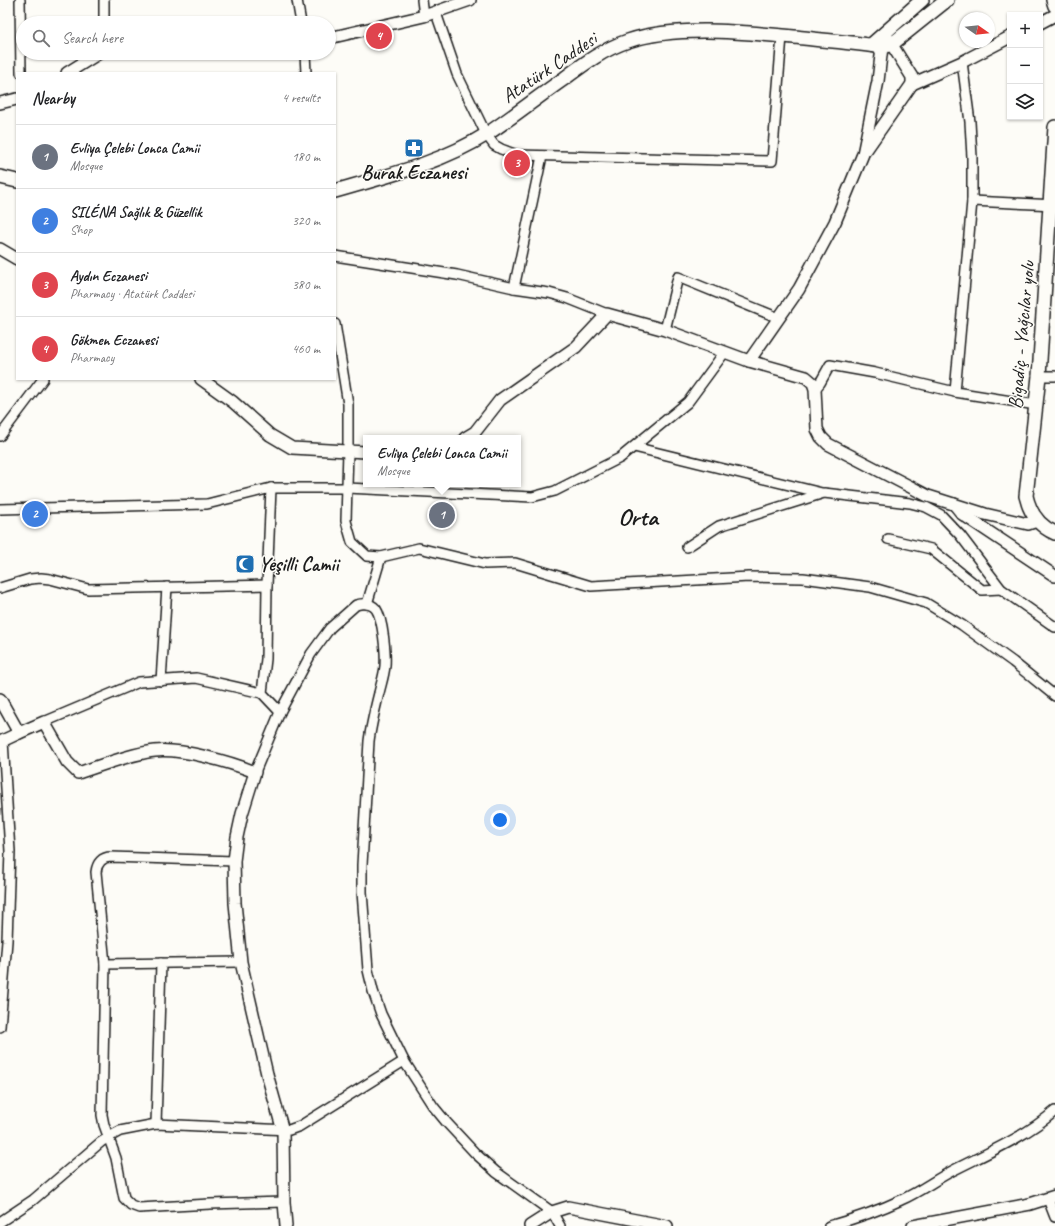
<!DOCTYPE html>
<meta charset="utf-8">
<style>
body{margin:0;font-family:Caveat,sans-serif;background:#f2f2f2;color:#202124}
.controls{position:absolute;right:12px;top:12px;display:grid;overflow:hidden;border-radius:0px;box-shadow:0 1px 3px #0004}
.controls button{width:36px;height:36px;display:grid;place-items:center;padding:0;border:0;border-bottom:1px solid #e0e0e0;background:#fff;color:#202124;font:20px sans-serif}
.compass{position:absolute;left:959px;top:12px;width:36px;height:36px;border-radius:50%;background:#fff;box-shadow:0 1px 3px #0004;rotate:104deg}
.you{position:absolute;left:500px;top:820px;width:14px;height:14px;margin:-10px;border:3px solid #fff;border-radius:50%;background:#1a73e8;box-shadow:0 0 0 6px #1a73e833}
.badge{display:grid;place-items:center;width:26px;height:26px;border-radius:50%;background:#1f6fb2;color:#fff;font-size:13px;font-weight:700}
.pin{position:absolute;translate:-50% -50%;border:2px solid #fff;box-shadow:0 1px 4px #0006}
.popup{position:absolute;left:363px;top:435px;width:158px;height:52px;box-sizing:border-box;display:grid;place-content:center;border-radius:0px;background:#fff;filter:drop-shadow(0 1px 3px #0005);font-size:13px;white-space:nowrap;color:#757577}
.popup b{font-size:15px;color:#202124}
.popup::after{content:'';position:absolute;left:50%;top:100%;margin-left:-8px;border:8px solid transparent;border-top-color:#fff}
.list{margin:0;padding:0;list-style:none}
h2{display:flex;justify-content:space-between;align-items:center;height:52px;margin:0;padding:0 16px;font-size:17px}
h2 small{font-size:13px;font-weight:400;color:#757577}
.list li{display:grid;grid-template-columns:26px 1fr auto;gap:12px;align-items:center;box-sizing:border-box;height:64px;padding:0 16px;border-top:1px solid #e0e0e0}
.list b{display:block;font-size:15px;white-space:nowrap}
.list p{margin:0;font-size:13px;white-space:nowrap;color:#757577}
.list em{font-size:13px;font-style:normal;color:#757577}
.icon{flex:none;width:22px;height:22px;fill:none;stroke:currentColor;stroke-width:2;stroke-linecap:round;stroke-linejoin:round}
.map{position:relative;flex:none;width:1055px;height:1226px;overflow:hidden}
.search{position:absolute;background:#fff;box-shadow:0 1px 3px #0004;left:16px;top:16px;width:320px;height:44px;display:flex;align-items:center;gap:10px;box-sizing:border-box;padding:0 14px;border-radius:22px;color:#757577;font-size:15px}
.panel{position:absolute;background:#fff;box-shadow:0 1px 3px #0004;left:16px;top:72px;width:320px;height:308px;border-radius:0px}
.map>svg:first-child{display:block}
</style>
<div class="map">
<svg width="1055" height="1226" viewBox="0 0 1055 1226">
<rect width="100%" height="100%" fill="#fdfcf7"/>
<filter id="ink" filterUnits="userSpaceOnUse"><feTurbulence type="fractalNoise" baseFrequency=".025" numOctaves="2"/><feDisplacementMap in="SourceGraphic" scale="8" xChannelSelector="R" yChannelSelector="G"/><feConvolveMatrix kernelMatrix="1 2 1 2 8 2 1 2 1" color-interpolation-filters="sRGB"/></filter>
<g filter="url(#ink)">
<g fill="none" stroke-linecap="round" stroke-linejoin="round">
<defs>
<g id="minor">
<polyline points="20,0 21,73"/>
<polyline points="104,0 104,23"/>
<polyline points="297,0 301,23"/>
<polyline points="422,0 424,16"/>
<polyline points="436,13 457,74 486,134 494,145 501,149 517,155 772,161 782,36"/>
<polyline points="305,53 306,73"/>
<polyline points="972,201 1055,205"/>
<polyline points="335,256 457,275 514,288 549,293 567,298 607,314"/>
<polyline points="514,288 542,156"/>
<polyline points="335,324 348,404 348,450 346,521 352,542 367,556 381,557 419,548 485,564 515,563 591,586 749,577 803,578 870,587 926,603 962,625 1013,662 1055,696"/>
<polyline points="665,330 678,277 779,318"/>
<polyline points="1039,376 1055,376"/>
<polyline points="815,389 820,383 830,365 875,373 955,392 1036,405"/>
<polyline points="955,392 972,201 972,157 970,122 962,62"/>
<polyline points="0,436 43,379"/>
<polyline points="634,447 822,493"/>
<polyline points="271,488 267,585 266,659 262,693 280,712"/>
<polyline points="0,509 207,504 271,488 347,488 532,497 555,491 620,458 688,402 724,353"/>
<polyline points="888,539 931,549 982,590 1001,589"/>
<polyline points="687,547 719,526 824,493 910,503 926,507 941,515 960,535 1001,589 1055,627"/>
<polyline points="0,588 30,579 41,578 50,579 88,589 267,585"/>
<polyline points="367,604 381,557"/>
<polyline points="161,681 167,587"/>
<polyline points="44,722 139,682 196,678 262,693"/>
<path d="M255,772L280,712L311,654L330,628L356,605C363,603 371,603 376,609C383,619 386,654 385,666C384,676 381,684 379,693C375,709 371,725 369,741L362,865V892L368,970L373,991L381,1014L404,1061L433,1106L447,1123L475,1153L496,1172L552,1212L560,1226"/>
<path d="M234,861L111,857C102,857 97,863 96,872L105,964L102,1115L104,1125L116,1158L124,1198L131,1205L139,1208L210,1204L284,1202"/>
<polyline points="105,964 241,962"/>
<polyline points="0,1027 7,941 10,851 3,741"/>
<polyline points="156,1124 161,963"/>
<polyline points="1048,1199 1055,1217"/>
<polyline points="0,1222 33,1200 101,1142 109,1137 120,1131 156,1124 289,1130 300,1126 404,1061"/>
<path d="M829,1226C854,1219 878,1211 901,1200C919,1192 935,1180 952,1171C987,1153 1025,1137 1055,1111"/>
</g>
<g id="tertiary">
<polyline points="1040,23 1055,15"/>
<polyline points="329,38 424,16 470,0"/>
<polyline points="67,73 99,53"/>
<polyline points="912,84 962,62 1010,37"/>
<polyline points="0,103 17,99"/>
<polyline points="866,150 912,84 912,77 887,37"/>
<polyline points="0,249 17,259"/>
<polyline points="749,361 799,289 835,222 863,154 878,81 882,47 878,39"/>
<polyline points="201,379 233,402 270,435 292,448 366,452"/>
<polyline points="465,438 475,432 500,400 576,347 607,314 665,330 749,361 806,377 813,383 815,389 817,429 821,437 828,444 928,496 985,514 1028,524 1037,521"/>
<polyline points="954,504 962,514 1055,576"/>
<path d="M0,699L19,733L44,722L67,762L78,773C103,765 129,754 155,751C181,748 230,762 255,772L242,814L237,837L234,861L235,903L241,962L267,1074L283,1131L284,1202L286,1226"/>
<polyline points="0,742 19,733"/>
<polyline points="530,1226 552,1212 568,1207 667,1226"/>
<polyline points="913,1226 1030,1204 1055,1196"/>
</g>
<g id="secondary">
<polyline points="1053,0 1055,6"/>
<polyline points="871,45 922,0"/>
<path d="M1055,127L1039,376L1026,496C1030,513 1038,526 1055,533"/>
<polyline points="0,177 17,181"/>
<path d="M335,191C387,176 441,163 487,134C514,116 539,96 565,78C585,63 604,49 628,41C680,24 750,33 804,38C830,41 857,43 882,47L892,44L947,0"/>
</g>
</defs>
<use href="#minor" stroke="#1c1c1c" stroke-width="12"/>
<use href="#tertiary" stroke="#1c1c1c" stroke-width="14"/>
<use href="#secondary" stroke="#1c1c1c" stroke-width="16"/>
<use href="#minor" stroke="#fdfcf7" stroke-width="9"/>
<use href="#tertiary" stroke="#fdfcf7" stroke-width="11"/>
<use href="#secondary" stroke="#fdfcf7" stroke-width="13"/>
</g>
</g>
<defs>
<symbol id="pharmacy-square" viewBox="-11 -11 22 22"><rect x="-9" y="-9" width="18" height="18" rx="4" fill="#1f6fb2" stroke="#fdfcf7"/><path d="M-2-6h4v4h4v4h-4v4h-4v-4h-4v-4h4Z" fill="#fff"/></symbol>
<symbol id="mosque-square" viewBox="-11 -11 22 22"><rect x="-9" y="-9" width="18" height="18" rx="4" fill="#1f6fb2" stroke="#fdfcf7"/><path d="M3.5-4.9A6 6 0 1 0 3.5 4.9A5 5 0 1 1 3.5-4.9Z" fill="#fff"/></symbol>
</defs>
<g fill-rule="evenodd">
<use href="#pharmacy-square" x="403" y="137" width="22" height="22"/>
<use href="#mosque-square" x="234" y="553" width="22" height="22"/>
</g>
<g text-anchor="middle" stroke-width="3" stroke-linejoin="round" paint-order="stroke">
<g font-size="20" fill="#1c1c1c" stroke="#fdfcf7">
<text transform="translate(549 67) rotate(-34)" y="7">Atatürk Caddesi</text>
<text transform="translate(1021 335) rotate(-85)" y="7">Bigadiç - Yağcılar yolu</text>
</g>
<g font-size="20" font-weight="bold" fill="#1c1c1c" stroke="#fdfcf7">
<text x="414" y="179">Burak Eczanesi</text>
<text x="259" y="571" text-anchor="start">Yeşilli Camii</text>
</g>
<g font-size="24" font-weight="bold" fill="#1c1c1c" stroke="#fdfcf7">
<text x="638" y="525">Orta</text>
</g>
</g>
</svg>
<div class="controls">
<button>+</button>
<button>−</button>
<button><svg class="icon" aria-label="layers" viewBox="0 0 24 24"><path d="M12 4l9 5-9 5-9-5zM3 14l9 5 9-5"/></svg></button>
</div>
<svg class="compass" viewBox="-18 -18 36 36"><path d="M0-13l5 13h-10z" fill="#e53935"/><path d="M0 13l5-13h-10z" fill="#757577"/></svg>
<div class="you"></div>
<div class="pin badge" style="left:442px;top:515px;background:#6b7280">1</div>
<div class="popup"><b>Evliya Çelebi Lonca Camii</b>Mosque</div>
<div class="pin badge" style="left:35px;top:514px;background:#3f7fe0">2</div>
<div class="pin badge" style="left:517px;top:163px;background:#e0444e">3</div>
<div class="pin badge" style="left:379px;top:36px;background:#e0444e">4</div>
<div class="search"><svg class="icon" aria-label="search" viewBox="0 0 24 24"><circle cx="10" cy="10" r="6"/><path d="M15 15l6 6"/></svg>Search here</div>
<section class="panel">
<h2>Nearby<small>4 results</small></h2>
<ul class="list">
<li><span class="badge" style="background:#6b7280">1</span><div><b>Evliya Çelebi Lonca Camii</b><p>Mosque</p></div><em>180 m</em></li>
<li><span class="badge" style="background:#3f7fe0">2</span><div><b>SILÉNA Sağlık &amp; Güzellik</b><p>Shop</p></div><em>320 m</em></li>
<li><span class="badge" style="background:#e0444e">3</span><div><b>Aydın Eczanesi</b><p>Pharmacy · Atatürk Caddesi</p></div><em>380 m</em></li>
<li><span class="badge" style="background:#e0444e">4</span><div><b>Gökmen Eczanesi</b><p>Pharmacy</p></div><em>460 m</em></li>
</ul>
</section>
</div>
